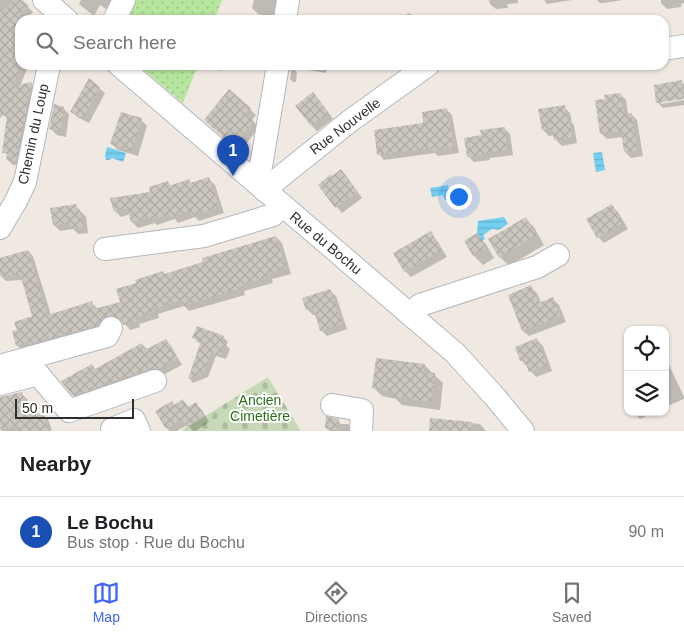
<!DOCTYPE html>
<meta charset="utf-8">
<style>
body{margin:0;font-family:Arial,sans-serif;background:#f2f2f2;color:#202124}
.controls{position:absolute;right:15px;bottom:15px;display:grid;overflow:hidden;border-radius:10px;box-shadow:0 1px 4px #0004}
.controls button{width:45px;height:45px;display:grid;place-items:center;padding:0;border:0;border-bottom:1px solid #e0e0e0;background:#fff;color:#202124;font:25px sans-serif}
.scale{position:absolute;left:15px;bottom:12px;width:119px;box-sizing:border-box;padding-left:5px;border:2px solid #2e2e2e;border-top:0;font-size:14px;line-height:18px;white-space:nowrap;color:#2e2e2e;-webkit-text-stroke:4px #fff;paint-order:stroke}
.you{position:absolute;left:458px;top:196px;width:18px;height:18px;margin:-12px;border:4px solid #fff;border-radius:50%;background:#1a73e8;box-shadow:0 0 0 8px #1a73e833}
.badge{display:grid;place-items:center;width:32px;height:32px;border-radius:50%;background:#4264fb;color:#fff;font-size:16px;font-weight:700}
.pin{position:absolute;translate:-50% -41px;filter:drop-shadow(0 1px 2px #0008)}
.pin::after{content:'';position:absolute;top:26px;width:18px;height:15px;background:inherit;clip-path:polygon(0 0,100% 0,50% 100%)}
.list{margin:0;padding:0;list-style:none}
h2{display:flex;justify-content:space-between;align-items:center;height:65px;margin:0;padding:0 20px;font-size:21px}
h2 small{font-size:16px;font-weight:400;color:#757577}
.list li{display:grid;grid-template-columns:32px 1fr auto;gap:15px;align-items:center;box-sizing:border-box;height:70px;padding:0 20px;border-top:1px solid #e0e0e0}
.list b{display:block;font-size:19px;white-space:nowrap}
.list p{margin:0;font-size:16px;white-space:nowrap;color:#757577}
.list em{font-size:16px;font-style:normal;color:#757577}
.icon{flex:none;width:28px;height:28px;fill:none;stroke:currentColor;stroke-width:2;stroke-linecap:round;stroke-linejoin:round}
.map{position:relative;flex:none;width:684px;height:431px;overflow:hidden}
.search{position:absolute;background:#fff;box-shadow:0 1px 4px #0004;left:15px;right:15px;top:15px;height:55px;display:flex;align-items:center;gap:12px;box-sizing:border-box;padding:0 18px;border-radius:15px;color:#757577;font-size:19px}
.sheet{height:135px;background:#fff}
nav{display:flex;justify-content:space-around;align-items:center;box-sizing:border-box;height:70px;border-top:1px solid #e0e0e0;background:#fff;font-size:14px;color:#757577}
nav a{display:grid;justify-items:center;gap:2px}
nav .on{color:#4264fb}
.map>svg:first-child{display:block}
</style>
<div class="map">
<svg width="684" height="431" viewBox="0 0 684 431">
<defs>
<pattern id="grass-dots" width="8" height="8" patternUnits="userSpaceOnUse" patternTransform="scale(1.25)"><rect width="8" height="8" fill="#b6e59e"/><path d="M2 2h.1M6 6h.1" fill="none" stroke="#9dc588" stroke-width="1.8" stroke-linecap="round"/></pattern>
<pattern id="cemetery-stones" width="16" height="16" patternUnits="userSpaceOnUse" patternTransform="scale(1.25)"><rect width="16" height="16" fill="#c8d9b8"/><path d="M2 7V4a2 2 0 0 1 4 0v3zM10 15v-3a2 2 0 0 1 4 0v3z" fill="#acbb9e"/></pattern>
<pattern id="water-rules" width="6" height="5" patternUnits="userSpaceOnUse" patternTransform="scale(1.25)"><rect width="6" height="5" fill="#75cff0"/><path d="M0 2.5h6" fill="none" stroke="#66b2ce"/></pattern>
<pattern id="building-cross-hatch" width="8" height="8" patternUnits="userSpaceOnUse" patternTransform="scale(1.25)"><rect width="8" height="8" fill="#cbc7bf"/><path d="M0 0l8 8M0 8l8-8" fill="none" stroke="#afaba4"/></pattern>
</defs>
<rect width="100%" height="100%" fill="#efe9e1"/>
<g fill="url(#grass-dots)">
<polygon points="129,0 222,0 214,20 121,20"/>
<polygon points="138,65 198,65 183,103"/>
</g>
<polygon fill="url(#cemetery-stones)" points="268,377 301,431 181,431"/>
<g fill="url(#water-rules)">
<polygon points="107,147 126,153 123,162 112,158 109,160 106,160 105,156"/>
<polygon points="602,152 605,170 596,172 593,153"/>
<polygon points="448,185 451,199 445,200 443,195 432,197 430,188"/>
<polygon points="504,217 508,224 499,230 492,229 483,235 485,239 481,241 477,233 478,221"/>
</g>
<g fill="#0003">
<polygon points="0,0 20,0 33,12 25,20 20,20 20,65 24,65 27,69 20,86 32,84 37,89 21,165 13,165 7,159 8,156 4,152 8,118 0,114"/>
<polygon points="81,0 117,0 111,12 100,5 94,16 79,4"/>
<polygon points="254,0 277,0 273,17 258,14 252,8"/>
<polygon points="489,0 518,0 518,3 507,4 508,8 496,9 490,4"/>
<polygon points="544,0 572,0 547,4"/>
<polygon points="597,0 623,0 603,3 600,3"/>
<polygon points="661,0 684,0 684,3 681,4 681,7 667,9 661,3"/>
<polygon points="409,13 415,20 399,20"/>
<polygon points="208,65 224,65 222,71 210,67"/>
<polygon points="298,65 327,65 326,73 302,69"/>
<polygon points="292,66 297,73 296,82 293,82 290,79"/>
<polygon points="681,82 684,84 684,97 661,101 661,104 684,100 684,105 663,108 657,102"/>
<polygon points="99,88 105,93 89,123 77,117 72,111"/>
<polygon points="620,94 626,100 628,114 631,114 637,120 643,156 631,158 625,152 623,137 607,139 601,133 606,100"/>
<polygon points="319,100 333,119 317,131 312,126"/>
<polygon points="564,107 570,113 572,123 574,125 577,143 562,146 556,140 555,135 549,136 543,130"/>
<polygon points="63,108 69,114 66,137 57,135 51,129"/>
<polygon points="250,109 256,115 252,120 259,127 241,151 211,126"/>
<polygon points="447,110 452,115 459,153 438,156 435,153 384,160 379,154"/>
<polygon points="141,120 147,126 138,156 118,150 112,144"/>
<polygon points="504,128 510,134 513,155 490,158 490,160 474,162 468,156 483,136"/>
<polygon points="346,176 362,198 342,213 319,185"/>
<polygon points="209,179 215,185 224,213 199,221 195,217 178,223 175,219 157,225 155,223 138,228 132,222 130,214 121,217 115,211 151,193 168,182 171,186 189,181 192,184"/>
<polygon points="75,205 86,217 88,233 78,234 73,229 60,231 54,225"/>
<polygon points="612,206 618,212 628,229 604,243 598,237"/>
<polygon points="526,219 534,227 544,245 509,266 500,257"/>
<polygon points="430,233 436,239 447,257 411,277 405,271"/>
<polygon points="477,235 486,244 494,258 483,265 474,256 466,242"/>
<polygon points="276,237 282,243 291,274 272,279 273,283 244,291 245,295 189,311 184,306 158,314 159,318 139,324 140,327 130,330 125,324 123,322 116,320 103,330 23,351 17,345 18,331 34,317 23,280 6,281 1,276 28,251 33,256 51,315 92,303 98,309 122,303 138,284 163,272 165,275"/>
<polygon points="531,287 537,293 541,303 553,299 559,305 566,322 529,336 523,331 510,295"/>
<polygon points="330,290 336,296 347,329 327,336 321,330 316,314 313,315 307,309"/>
<polygon points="223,337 228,342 226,345 230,349 226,359 216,356 208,377 193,383 189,378 201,344 199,343 194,338"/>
<polygon points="166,340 171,346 182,365 165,374 157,373 80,400 74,395 92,365 96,370 142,344 148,350"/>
<polygon points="537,340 543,346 552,371 536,377 521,360"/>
<polygon points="665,361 669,365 684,397 684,399 665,407"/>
<polygon points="424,365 443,383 440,410 402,405 396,399 382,396 374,388"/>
<polygon points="21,393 27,399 33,417 42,414 48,419 52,431 2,431 0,429 0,398"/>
<polygon points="183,401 189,407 196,404 202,410 209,422 196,431 193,431 187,425 177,431 170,431 167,428 175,406"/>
<polygon points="634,412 655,412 640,419"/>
<polygon points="431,419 480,424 486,431 430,431"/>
<polygon points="338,421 341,424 348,424 354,431 330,431 326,428"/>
</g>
<g fill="url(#building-cross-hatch)">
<polygon points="13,0 22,0 29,6 20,15 20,68 13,86 32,82 16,161 6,160 7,153 2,153 7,115 3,113 1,118 0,118 0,13"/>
<polygon points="89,78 100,87 83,118 70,112"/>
<polygon points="682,80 684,99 656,103 654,85"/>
<polygon points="229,89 251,108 246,114 254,121 234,147 204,120"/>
<polygon points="313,92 329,113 311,126 295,106"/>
<polygon points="621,93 624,113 632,113 637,151 624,152 621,131 600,134 595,100 605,99 604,95"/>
<polygon points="54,104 64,107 60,131 49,129"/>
<polygon points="565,105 567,118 569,118 572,138 554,140 552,129 542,130 538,109"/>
<polygon points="447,108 454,147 431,151 431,148 377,155 374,130 423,123 422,112"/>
<polygon points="121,112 142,118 132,151 110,144"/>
<polygon points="505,127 507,150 484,153 485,154 467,157 464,138 481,135 480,130"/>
<polygon points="341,169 358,192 335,208 318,185 331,174 332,176"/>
<polygon points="209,177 219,207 192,216 190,211 171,217 170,214 150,220 150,217 131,222 127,208 114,212 110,198 150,192 149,187 168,181 169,186 189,179 190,183"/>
<polygon points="76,204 77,210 80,210 83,227 71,229 70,223 53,225 50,208"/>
<polygon points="612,204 623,223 597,238 586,219"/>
<polygon points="526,217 536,235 499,258 488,239"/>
<polygon points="431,231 442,250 404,272 393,253"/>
<polygon points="477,233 486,249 473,256 464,241"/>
<polygon points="276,236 286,268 267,274 268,277 239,286 240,289 182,306 181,300 153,309 154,312 135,318 136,322 123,325 122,320 117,317 110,315 103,317 98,325 29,344 28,342 16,346 12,331 17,330 14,322 32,316 20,274 0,276 0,258 28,250 48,315 92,301 94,309 120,302 116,289 136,283 135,280 163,271 164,274 203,262 202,258"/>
<polygon points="531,285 539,303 553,297 561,316 522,331 508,295"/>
<polygon points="330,289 342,324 320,331 313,308 306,310 302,298"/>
<polygon points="197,326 224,336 221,341 226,343 221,355 211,352 204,372 188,379 201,341 192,338"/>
<polygon points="537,338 547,365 529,372 524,359 520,361 515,347"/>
<polygon points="166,339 177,359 159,369 151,369 141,372 140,371 132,375 104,385 103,384 97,388 73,396 61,381 92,364 95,369 142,343 145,350"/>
<polygon points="376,358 425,364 424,372 435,373 432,402 392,397 393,392 372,388"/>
<polygon points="22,392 30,416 43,412 49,431 18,431 17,428 0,428 0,397"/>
<polygon points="183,399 188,407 196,402 204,416 187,427 182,419 166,429 155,411 172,401 174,405"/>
<polygon points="326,416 339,419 337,430 325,428"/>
<polygon points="430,418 472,422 471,431 429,431"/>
</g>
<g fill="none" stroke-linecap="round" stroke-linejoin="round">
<defs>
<g id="minor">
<polyline points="44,0 67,20"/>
<polyline points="114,20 124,0"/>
<polyline points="285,20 288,0"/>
<polyline points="664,49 684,46"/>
<polyline points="119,65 455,353 495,397 523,431"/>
<polyline points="258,184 278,65"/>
<polyline points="264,190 350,121 428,65"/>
<polyline points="0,228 16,201 25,182 49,65"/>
<polyline points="105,249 204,236 273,215 282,205"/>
<polyline points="410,314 420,305 537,267 558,255"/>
<polyline points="0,366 107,336 111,328"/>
<polyline points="0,384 38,374 69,411 155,381"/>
<polyline points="332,405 362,410 361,431"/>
<polyline points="112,429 134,420 139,431"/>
</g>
</defs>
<use href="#minor" stroke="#b4b7c1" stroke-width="24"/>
<use href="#minor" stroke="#fff" stroke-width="22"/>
</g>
<g text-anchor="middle" stroke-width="4" stroke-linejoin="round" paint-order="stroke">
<g font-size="14" fill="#2e2e2e" stroke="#fff">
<text transform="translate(345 126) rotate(-37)" y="5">Rue Nouvelle</text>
<text transform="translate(33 134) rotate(-78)" y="5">Chemin du Loup</text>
<text transform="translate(326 243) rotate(40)" y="5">Rue du Bochu</text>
</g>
<g font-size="14" fill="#2c6e1b" stroke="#fff">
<text x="260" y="405">Ancien<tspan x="260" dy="16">Cimetière</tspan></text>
</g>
</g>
</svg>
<div class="controls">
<button><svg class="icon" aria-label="locate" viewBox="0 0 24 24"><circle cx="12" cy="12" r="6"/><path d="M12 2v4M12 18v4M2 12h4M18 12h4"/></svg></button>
<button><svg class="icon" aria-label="layers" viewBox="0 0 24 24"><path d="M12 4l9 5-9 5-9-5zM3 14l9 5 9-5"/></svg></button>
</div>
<div class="scale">50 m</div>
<div class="you"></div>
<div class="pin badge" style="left:233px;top:176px;background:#1a4fb4">1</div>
<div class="search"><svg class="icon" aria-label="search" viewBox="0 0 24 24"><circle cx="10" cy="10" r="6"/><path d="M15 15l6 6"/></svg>Search here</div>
</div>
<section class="sheet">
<h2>Nearby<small></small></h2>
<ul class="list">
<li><span class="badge" style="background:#1a4fb4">1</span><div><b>Le Bochu</b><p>Bus stop · Rue du Bochu</p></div><em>90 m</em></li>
</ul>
</section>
<nav>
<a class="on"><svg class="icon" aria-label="map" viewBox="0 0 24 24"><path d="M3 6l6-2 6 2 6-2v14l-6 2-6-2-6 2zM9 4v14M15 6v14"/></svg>Map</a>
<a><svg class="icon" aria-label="directions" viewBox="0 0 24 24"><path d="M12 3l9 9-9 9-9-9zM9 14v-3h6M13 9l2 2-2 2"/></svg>Directions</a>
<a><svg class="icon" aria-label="saved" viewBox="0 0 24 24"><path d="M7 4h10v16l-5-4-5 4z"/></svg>Saved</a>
</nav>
